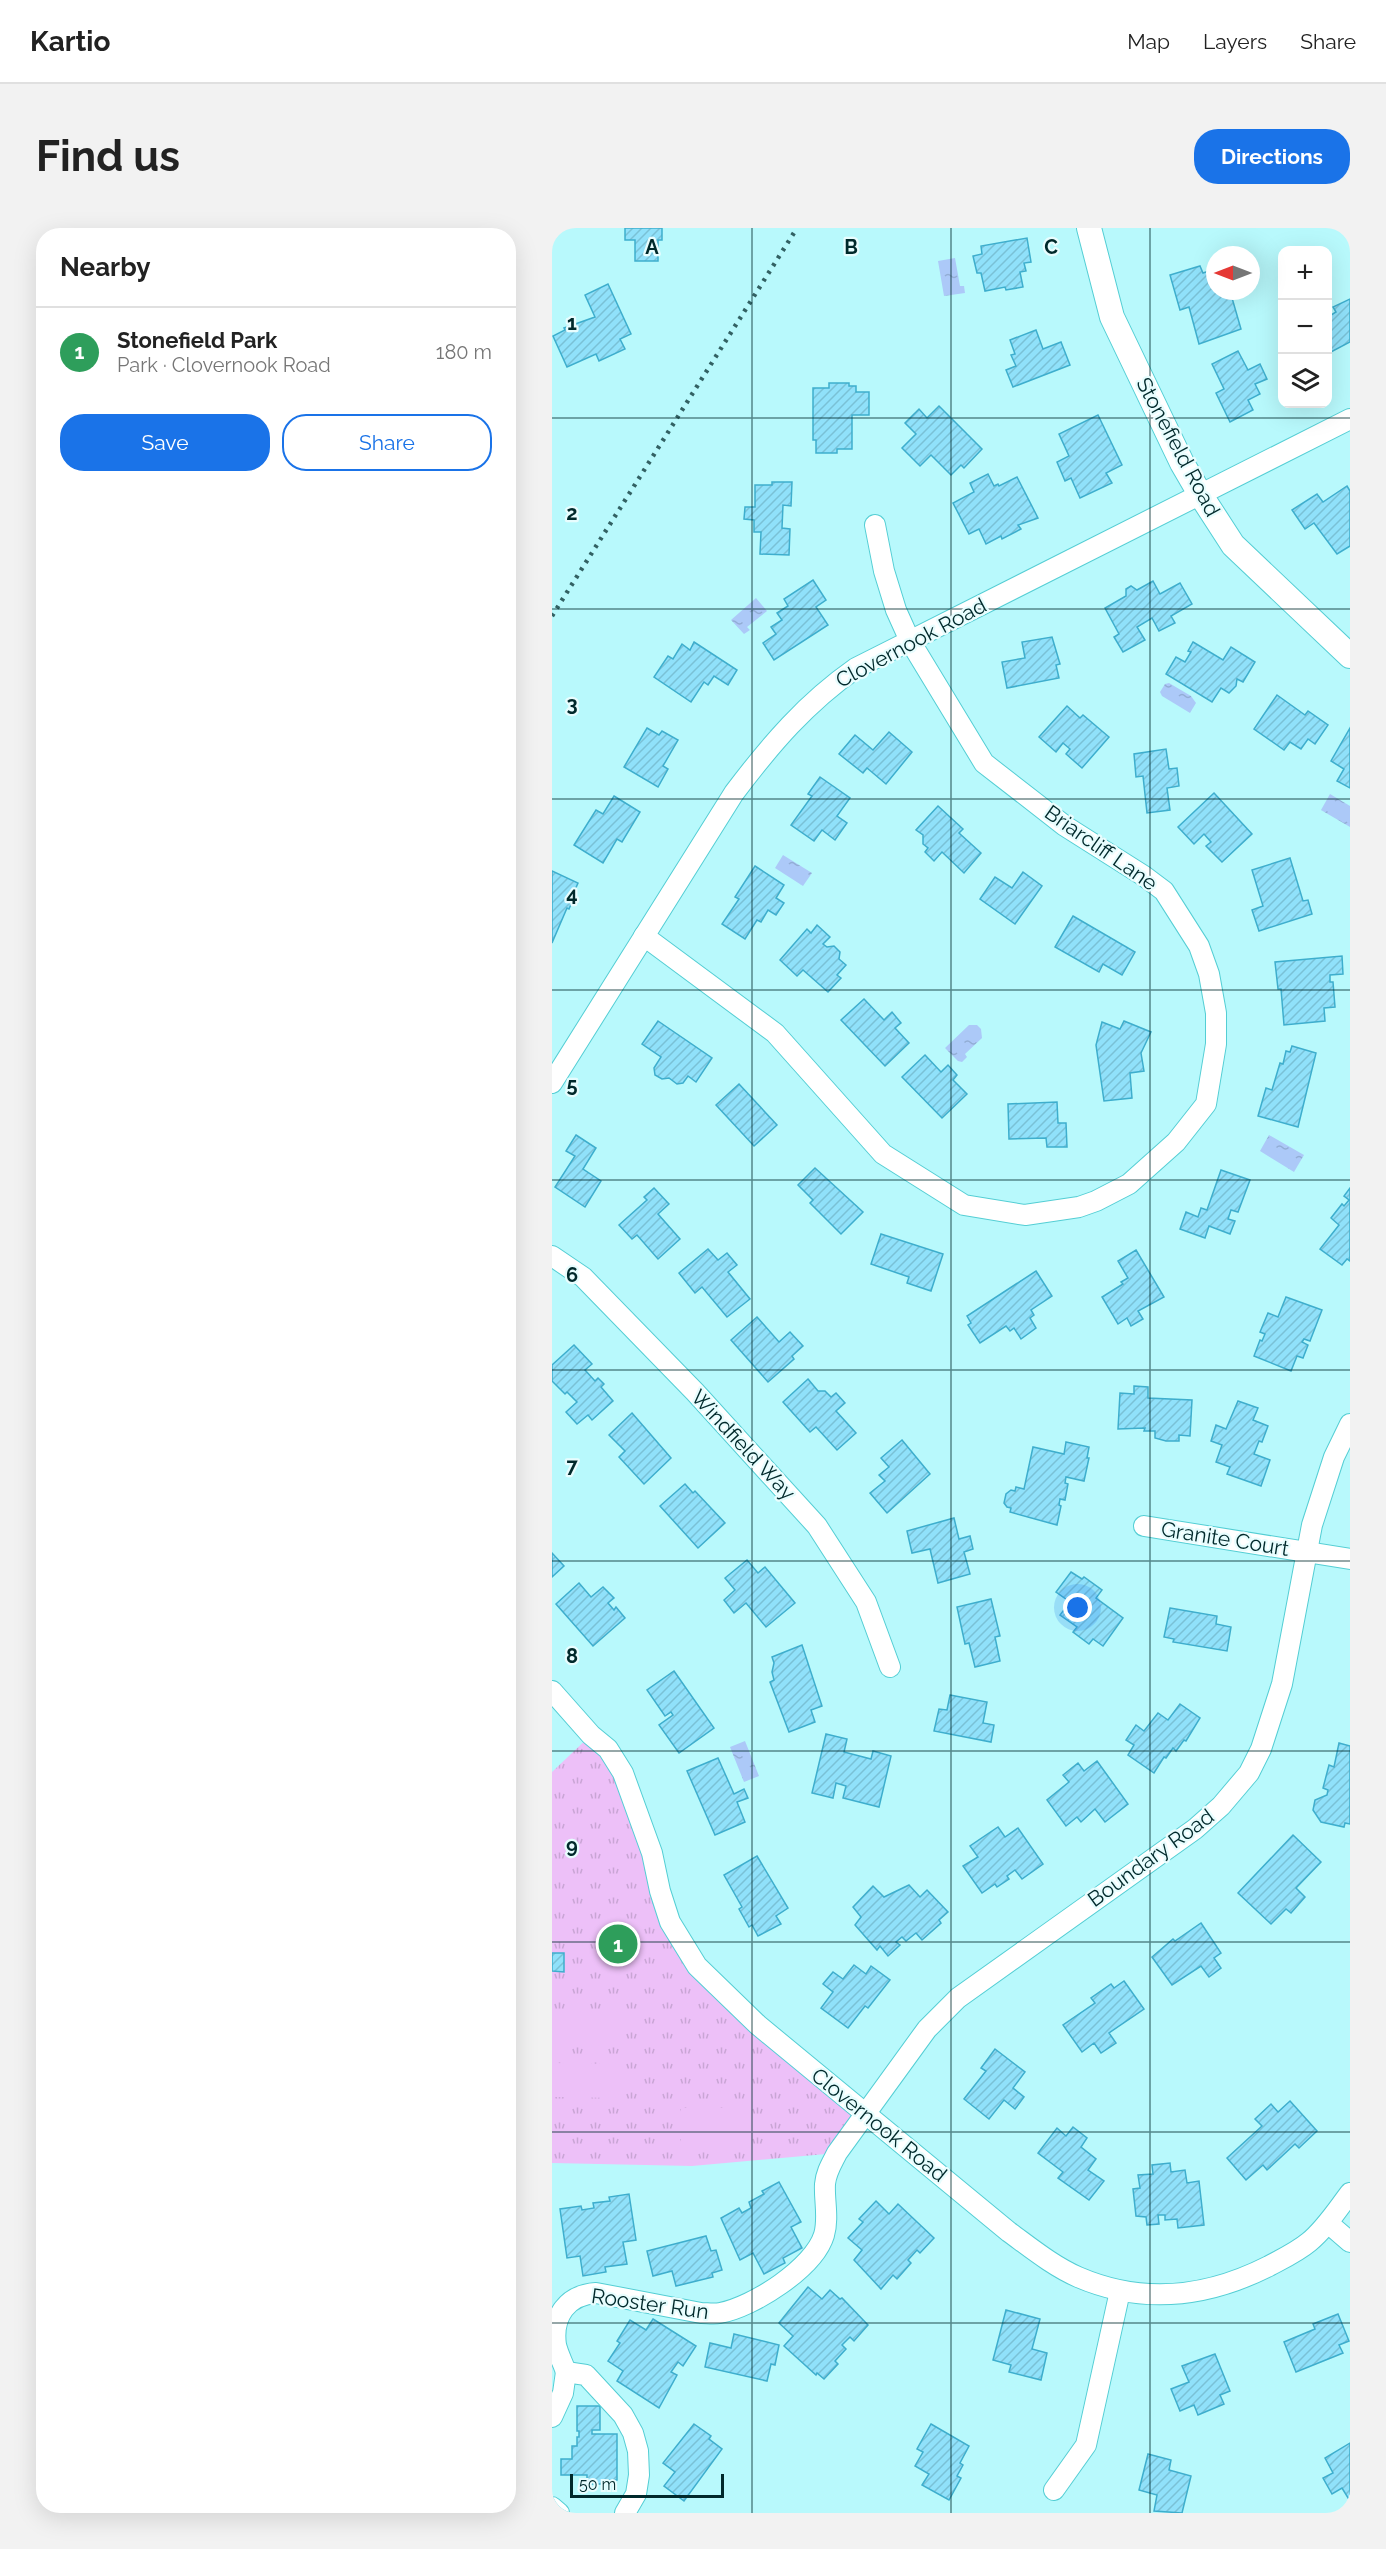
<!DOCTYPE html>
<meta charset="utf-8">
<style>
body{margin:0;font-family:Raleway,sans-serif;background:#f2f2f2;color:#222}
.controls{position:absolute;right:18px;top:18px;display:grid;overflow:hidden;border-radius:12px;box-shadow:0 6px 24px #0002}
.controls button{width:54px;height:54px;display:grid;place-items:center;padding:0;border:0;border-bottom:2px solid #e0e0e0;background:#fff;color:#222;font:30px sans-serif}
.compass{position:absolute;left:654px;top:18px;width:54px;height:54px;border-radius:50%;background:#fff;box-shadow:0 6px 24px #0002;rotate:270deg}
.scale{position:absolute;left:18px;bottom:15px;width:154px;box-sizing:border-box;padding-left:6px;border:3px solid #00292b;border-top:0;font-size:16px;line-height:21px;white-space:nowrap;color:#00292b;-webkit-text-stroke:4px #e8fdfe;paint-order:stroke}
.you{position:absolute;left:526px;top:1380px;width:21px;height:21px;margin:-15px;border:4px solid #fff;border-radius:50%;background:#1a73e8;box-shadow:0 0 0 9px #1a73e833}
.badge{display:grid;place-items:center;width:39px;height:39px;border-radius:50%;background:#1a73e8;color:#fff;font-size:20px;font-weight:700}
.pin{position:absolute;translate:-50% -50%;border:3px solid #fff;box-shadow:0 2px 6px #0006}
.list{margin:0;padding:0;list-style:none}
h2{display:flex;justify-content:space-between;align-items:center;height:78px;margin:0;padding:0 24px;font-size:26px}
h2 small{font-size:20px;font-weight:400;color:#767676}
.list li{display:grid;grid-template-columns:39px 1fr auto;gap:18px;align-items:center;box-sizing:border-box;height:90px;padding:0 24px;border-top:2px solid #e0e0e0}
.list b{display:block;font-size:22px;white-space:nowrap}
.list p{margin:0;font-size:20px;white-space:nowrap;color:#767676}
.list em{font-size:20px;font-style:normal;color:#767676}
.actions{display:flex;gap:12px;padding:18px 24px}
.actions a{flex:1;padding:14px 0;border:2px solid #1a73e8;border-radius:24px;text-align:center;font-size:21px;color:#1a73e8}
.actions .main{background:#1a73e8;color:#fff}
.icon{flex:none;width:33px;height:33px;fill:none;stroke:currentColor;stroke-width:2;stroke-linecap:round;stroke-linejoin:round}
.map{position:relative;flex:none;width:798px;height:2285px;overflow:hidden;border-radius:24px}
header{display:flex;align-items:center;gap:36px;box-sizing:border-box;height:84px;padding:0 30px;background:#fff;border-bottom:2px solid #e0e0e0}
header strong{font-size:28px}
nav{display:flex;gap:33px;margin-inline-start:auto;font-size:21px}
.intro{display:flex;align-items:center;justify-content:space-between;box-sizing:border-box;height:144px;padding:0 36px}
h1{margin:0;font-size:42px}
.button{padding:15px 27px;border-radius:24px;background:#1a73e8;color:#fff;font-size:21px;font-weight:700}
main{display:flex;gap:36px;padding:0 36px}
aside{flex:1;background:#fff;border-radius:24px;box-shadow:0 6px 24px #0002}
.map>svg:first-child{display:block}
</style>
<header>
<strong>Kartio</strong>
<nav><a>Map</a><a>Layers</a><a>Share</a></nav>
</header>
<div class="intro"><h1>Find us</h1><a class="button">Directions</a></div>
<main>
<aside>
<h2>Nearby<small></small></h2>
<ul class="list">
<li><span class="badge" style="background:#2e9e5b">1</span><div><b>Stonefield Park</b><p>Park · Clovernook Road</p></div><em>180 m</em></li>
</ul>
<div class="actions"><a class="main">Save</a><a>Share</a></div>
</aside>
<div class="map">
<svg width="798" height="2285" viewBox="0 0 798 2285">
<defs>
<pattern id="grass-tufts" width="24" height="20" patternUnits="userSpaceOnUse" patternTransform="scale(1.5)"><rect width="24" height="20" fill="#edc0f8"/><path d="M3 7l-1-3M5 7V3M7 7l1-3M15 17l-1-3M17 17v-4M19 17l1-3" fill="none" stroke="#c9a5d5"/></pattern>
<pattern id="water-ripples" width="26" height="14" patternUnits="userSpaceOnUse" patternTransform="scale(1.5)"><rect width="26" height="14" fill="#acc9f8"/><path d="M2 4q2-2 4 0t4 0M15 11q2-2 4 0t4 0" fill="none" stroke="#92add5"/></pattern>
<pattern id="building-hatch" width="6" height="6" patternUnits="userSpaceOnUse" patternTransform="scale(1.5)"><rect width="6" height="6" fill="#90e1fa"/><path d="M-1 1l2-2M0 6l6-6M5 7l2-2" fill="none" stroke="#7ac1d6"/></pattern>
</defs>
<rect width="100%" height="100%" fill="#b8f9fc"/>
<polygon fill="url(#grass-tufts)" points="39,1507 56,1521 144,1738 314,1886 285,1925 140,1938 0,1935 0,1544"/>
<g fill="#edc0f8">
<polygon points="0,1783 68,1784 68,1818 0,1817"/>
<polygon points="0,1835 67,1836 67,1870 0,1869"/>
<rect x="129" y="1880" width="66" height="36"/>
</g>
<g fill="url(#water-ripples)">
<polygon points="403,30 408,58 412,58 413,65 392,68 386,33"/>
<polygon points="204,370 215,383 195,399 198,402 192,406 179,392"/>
<polygon points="617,455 639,468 644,475 638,485 610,468 608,464 613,456"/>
<polygon points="778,566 798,578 798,599 769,582"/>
<polygon points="231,627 260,645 251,658 223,640"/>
<polygon points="417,797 425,797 429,801 430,810 413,826 415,829 410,834 406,833 393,820"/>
<polygon points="717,907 752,927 742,944 708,923"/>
<polygon points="193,1513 207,1548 192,1554 178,1519"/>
</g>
<g fill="url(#building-hatch)" stroke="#3eaecd" stroke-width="1.5">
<polygon points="73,0 110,0 110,12 106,12 106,33 83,33 83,12 73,12"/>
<polygon points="475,10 479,34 472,35 474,43 468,44 471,59 454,62 453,59 433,63 429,45 425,45 421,28 430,26 429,18"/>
<polygon points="648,38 651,45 663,41 663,63 678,63 689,101 647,116 637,79 628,82 618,47"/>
<polygon points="56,56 79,106 68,111 73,121 47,133 44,126 15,139 1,108 13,102 12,100 43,89 33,67"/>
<polygon points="798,71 798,114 779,124 776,118 776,89 784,84 781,79"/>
<polygon points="484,102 491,121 509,114 518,137 461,159 454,142 464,138 459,127 463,126 458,112"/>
<polygon points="686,123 696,142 708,136 715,151 703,156 708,166 696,172 701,182 678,194 664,165 672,161 660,136"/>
<polygon points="277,155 297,155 297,158 304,158 304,164 317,164 317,187 300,187 300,221 285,221 285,225 264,225 264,212 261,212 261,160 277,160"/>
<polygon points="387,178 430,221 412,240 409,237 399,247 379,227 368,238 350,220 364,206 353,195 367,181 375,190"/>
<polygon points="546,187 570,237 554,245 560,255 528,270 519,250 513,253 505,234 517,228 507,206"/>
<polygon points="436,246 442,258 446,256 447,258 465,249 486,290 466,297 469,301 450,311 449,308 434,316 427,301 417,306 401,275 422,264 418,255"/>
<polygon points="220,254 240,254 239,278 231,277 230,300 238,301 237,327 208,326 209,304 202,304 202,292 192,291 193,279 203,279 203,257 220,257"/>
<polygon points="795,258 798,263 798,318 785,326 762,295 753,301 740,282 765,266 771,274"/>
<polygon points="261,352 274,372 264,379 276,397 222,432 211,415 224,406 219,399 230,392 225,385 236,378 232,371"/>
<polygon points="601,353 608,366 628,355 640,376 619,388 623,395 607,403 600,390 585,399 593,412 571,424 562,409 567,406 553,380 574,368 574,361 579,358 585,362"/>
<polygon points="500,409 508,436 504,437 507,450 455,460 450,434 473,430 470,414"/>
<polygon points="142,414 185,442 176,457 162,448 156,457 152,454 139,474 102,449 116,428 121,431 130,416 138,422"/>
<polygon points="641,414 671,432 679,419 703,434 691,454 685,451 684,458 677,465 669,460 660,474 614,446 624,429 633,434 639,424 636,423"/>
<polygon points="725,467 753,487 756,483 776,497 763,516 756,511 749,521 738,514 732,522 702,501"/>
<polygon points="515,478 528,490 531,487 557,509 530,540 514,526 518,521 511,515 504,524 487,509"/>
<polygon points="95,500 107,507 110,503 126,512 111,538 116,541 106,559 72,539"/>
<polygon points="798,500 798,560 785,553 792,541 779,533"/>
<polygon points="337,504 360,524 334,556 315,540 311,545 287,526 303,507 321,522"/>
<polygon points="614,521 617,541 625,540 627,558 615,560 618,582 595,585 591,548 584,549 582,526"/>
<polygon points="268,549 298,570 285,588 295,595 283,612 270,602 262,613 239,597 260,568 256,566"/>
<polygon points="662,565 700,606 670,634 654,618 659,614 652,606 642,616 626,599"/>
<polygon points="62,568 88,584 70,614 65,611 51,635 22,617 44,582 51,586"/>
<polygon points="386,578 411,601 407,605 429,625 412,645 390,624 382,633 373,624 376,620 371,616 371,607 364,602"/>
<polygon points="738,630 751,673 756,672 760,686 707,703 700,682 711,678 700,642"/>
<polygon points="203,638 232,657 224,670 232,675 224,687 216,682 209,694 205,692 193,711 170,696 187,671 183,669"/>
<polygon points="0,643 26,655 18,673 20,674 17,681 15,680 0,715"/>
<polygon points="471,644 490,658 463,696 428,671 443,649 460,660"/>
<polygon points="521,688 583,724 570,747 551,736 547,744 503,719"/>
<polygon points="265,697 278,709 271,716 275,719 282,718 288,724 287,731 294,737 285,747 289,750 276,764 251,742 245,748 228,732 255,701 259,705"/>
<polygon points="790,728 791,746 778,747 778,754 781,754 783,779 772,780 773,793 732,797 729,761 726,761 723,734"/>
<polygon points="312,771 332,792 340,784 349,795 343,800 357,815 333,838 289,792"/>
<polygon points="106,793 160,830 144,854 136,848 131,855 125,856 117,850 110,851 103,847 102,840 109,829 90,816"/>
<polygon points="572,793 599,804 589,825 592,843 578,845 580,870 552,873 544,817 550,794 568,801"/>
<polygon points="740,818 764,825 746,899 706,888 714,860 720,862 728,835 731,836 734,823 738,824"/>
<polygon points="373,827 389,844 396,837 405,847 401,852 415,866 390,890 350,849"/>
<polygon points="187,856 225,897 202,918 164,877"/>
<polygon points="505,874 506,895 514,895 515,919 495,919 494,910 457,911 456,876"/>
<polygon points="24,907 44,920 31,941 49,953 33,979 3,959 23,928 14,923"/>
<polygon points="263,940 311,984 289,1006 258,975 261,972 246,957"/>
<polygon points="669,942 698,952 686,984 679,982 676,991 683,993 678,1006 657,998 653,1010 628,1001 634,984 646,989 649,980 655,982"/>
<polygon points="102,960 117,976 106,986 128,1011 106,1031 85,1007 80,1011 67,997 95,972 92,969"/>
<polygon points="798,960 798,1033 795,1031 790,1037 768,1021 787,997 779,990 790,976 792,978 797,972 792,968"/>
<polygon points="329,1006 391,1026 379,1063 355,1055 357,1049 319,1036"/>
<polygon points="156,1021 166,1032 175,1025 185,1037 176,1044 198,1071 175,1089 150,1059 143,1065 127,1045"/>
<polygon points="584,1022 612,1069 586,1083 591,1091 579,1098 575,1090 566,1096 550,1069 571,1056 569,1054 576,1050 566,1033"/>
<polygon points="484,1043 500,1068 479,1082 482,1087 478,1090 484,1100 469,1111 462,1100 458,1103 454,1098 428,1115 416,1097 419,1095 415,1088"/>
<polygon points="734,1069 770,1082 758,1113 752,1111 750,1114 756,1117 751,1130 745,1128 739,1143 702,1128 708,1112 710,1113 713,1106 708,1104 716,1085 726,1089"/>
<polygon points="205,1089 227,1114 238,1104 251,1118 240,1128 242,1131 216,1154 179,1112"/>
<polygon points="22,1117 40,1136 33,1142 43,1153 46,1150 52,1156 49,1159 61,1173 40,1192 36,1187 25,1196 14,1184 25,1174 15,1164 13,1166 0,1153 0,1137"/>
<polygon points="256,1151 266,1163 273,1163 279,1169 284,1165 293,1175 284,1183 304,1205 285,1222 264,1199 258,1204 231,1174"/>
<polygon points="582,1158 596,1159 596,1170 640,1172 638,1208 627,1207 627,1213 614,1213 603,1210 603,1203 592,1203 593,1200 566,1201 568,1165 582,1166"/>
<polygon points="686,1173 706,1180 701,1192 716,1198 710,1214 707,1213 702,1226 718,1232 709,1258 675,1246 678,1239 664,1234 670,1217 659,1213 664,1197 674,1201"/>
<polygon points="80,1185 119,1230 92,1256 67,1229 73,1223 57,1207"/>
<polygon points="350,1212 378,1246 335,1285 318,1265 333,1253 327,1247 337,1239 329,1230"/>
<polygon points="514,1214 537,1219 535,1230 537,1230 532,1253 514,1249 513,1255 516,1256 513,1272 508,1271 507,1277 509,1278 505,1297 458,1284 459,1280 455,1279 452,1275 454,1266 459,1262 463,1263 464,1259 472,1261 481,1219 512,1226"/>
<polygon points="133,1256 141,1265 143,1263 173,1295 146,1320 108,1278"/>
<polygon points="402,1290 407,1311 418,1308 421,1321 412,1324 418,1346 386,1355 378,1321 360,1325 355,1303"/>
<polygon points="0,1325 12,1338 0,1349"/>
<polygon points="195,1332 206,1345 213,1339 243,1375 214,1399 194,1375 182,1385 172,1372 183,1362 173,1350"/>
<polygon points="519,1344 530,1351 532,1349 550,1362 544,1370 571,1390 551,1418 541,1411 537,1416 521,1404 525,1399 508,1387 518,1374 504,1364"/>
<polygon points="27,1355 39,1369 51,1359 62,1370 56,1375 62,1382 64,1379 73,1390 41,1418 4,1376"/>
<polygon points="439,1371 448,1408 443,1409 448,1433 423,1439 417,1415 413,1416 405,1379"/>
<polygon points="618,1380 665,1388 664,1396 679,1399 675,1423 621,1414 622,1411 612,1409"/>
<polygon points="250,1417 270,1478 259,1482 263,1494 237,1504 218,1454 222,1452 220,1444 222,1435 220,1429"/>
<polygon points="122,1443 162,1500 127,1525 107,1497 121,1487 119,1484 113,1488 95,1462"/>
<polygon points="398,1467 435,1474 431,1495 442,1497 439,1514 382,1503 387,1481 395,1482"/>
<polygon points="628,1476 648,1490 634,1513 632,1512 624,1523 621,1520 614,1530 612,1529 602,1545 576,1527 582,1517 574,1512 584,1497 592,1503 606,1485 616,1492"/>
<polygon points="274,1506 295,1511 292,1524 319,1531 321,1523 339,1528 327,1579 291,1570 294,1558 284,1555 281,1570 260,1565"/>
<polygon points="787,1515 798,1518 798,1596 793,1595 792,1599 769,1594 761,1582 763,1572 775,1567 776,1562 771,1560 777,1537 782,1539"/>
<polygon points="166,1530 182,1566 192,1561 196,1570 185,1574 193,1594 163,1607 135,1543"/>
<polygon points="545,1533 576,1576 553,1594 543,1581 529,1594 525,1589 514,1598 495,1572 517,1554 511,1547 526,1535 532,1543"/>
<polygon points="446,1599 453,1609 466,1600 491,1636 470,1651 463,1642 455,1648 457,1651 445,1659 443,1656 430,1665 411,1638 426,1629 418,1618"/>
<polygon points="741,1607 769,1634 744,1660 753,1669 739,1685 734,1681 719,1696 686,1665"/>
<polygon points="205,1628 236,1680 224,1688 229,1696 206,1708 200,1697 197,1699 187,1681 190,1679 172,1647"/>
<polygon points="357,1657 368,1669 375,1662 396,1684 387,1692 389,1695 370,1712 364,1705 354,1713 350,1709 344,1714 348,1717 336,1728 328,1718 325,1722 303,1697 309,1689 301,1679 321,1658 332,1669"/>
<polygon points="649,1695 669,1725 662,1730 669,1740 657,1749 649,1738 620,1757 600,1729 621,1711 623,1713"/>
<polygon points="0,1725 12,1725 12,1744 0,1743"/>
<polygon points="302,1737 314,1746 319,1738 338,1752 316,1780 313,1778 296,1800 269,1780 281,1764 271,1756 281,1744 291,1751"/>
<polygon points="572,1753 592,1781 557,1805 564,1815 549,1825 542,1815 530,1824 511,1797 543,1775 539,1770 559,1756 562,1760"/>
<polygon points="443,1821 473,1844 461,1860 472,1869 463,1881 452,1872 437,1891 412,1871 434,1843 429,1840"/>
<polygon points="738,1873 765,1903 747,1920 743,1916 715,1942 711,1937 694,1952 675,1930 710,1898 703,1891 719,1876 726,1884"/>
<polygon points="521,1899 535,1910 529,1919 544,1931 536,1942 552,1953 537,1972 506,1950 511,1944 486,1925 505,1900 514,1908"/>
<polygon points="618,1935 619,1944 633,1942 635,1955 647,1953 652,1997 626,2000 625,1991 613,1992 613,1987 606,1987 607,1996 595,1997 594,1989 584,1988 581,1961 588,1960 586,1947 601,1946 600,1937"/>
<polygon points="227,1954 249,1994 239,1999 250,2020 231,2030 233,2035 212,2046 201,2025 188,2032 169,1990 187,1980 190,1985 199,1980 197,1974 212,1966 210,1963"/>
<polygon points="77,1966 84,2012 71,2014 75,2036 53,2039 54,2044 31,2048 28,2028 15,2030 8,1981 29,1978 30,1982 42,1980 41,1975 58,1973 57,1969"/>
<polygon points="324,1973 337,1986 346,1976 382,2010 368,2025 365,2022 356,2032 359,2035 345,2051 341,2047 329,2061 302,2032 310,2022 296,2010 311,1994 307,1991"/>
<polygon points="154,2008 159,2023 164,2022 170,2042 160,2045 161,2049 124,2058 120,2043 101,2048 95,2023"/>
<polygon points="256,2059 270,2071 278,2062 288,2071 290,2070 316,2097 302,2113 298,2109 290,2117 294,2121 283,2133 286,2136 272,2151 265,2145 264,2147 232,2118 241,2108 227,2095"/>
<polygon points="454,2082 488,2091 480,2121 495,2125 489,2152 457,2144 459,2137 441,2132"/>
<polygon points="786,2086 797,2113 787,2117 791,2125 744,2144 732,2114 763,2101 761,2096"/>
<polygon points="101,2091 144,2118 131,2138 126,2134 119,2144 125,2147 107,2180 65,2153 71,2143 56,2133 68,2115 65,2113 78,2092 94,2102"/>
<polygon points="182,2106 227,2117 223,2137 219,2136 215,2153 153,2139 158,2115 179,2120"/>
<polygon points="663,2126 678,2163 668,2167 672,2176 646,2187 642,2177 628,2183 619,2161 637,2154 630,2138"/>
<polygon points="25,2178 48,2178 48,2202 40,2202 40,2206 65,2206 65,2252 50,2252 50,2256 35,2256 35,2247 9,2247 9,2231 20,2231 20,2218 25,2218 25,2209 27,2209 27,2203 25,2203"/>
<polygon points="142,2196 159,2208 157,2211 170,2221 132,2273 112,2258 123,2244 111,2235"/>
<polygon points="379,2196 417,2218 408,2235 411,2237 405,2248 409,2250 397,2272 370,2257 377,2246 363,2238 371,2224 365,2221"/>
<polygon points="798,2215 798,2273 790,2260 780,2266 771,2250 781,2245 773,2230"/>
<polygon points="596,2226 619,2232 617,2242 639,2248 630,2285 602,2283 605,2267 587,2262"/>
</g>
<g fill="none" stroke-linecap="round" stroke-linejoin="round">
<defs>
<g id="minor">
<polyline points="92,708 223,805 331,926 412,977 473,987 527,979 544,973 577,956 624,914 654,876 664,816 664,785 657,746 647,718 612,663 592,648 513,598 432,535 358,413 344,382 332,343 323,297"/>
<path d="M0,855L182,565C219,516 254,475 304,440L798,191"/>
<polyline points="0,1028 31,1049 143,1164 265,1298 314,1374 338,1439"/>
<polyline points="592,1298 798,1331"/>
<path d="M0,1463L39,1507L56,1521L71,1545L100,1625L108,1663L118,1694L145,1738L206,1797L457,2004C479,2020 501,2038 526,2049C591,2077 656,2069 717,2038C730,2031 745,2024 757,2014C773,2001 785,1982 798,1965"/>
<polyline points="776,1995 798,2014"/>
<path d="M14,2144C11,2135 6,2126 4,2117C0,2088 15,2067 44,2065L149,2085C155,2085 162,2086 168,2085C201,2079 262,2040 272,2007C277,1990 272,1972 273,1956C274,1944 280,1935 285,1925L375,1801L406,1770L643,1601L669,1578L697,1545L709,1521L730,1456L760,1297L782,1229L798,1196"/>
<polyline points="0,2189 11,2165 14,2144 34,2147 71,2187 81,2205 86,2223 87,2247 84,2266 73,2285"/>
<polyline points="502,2262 534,2217 568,2063"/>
<polyline points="0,2279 7,2285"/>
</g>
<polyline id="tertiary" points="537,0 560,89 630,235 648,266 681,317 798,428"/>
</defs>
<use href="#minor" stroke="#54ced4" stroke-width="22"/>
<use href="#tertiary" stroke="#54ced4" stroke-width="26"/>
<use href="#minor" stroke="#fff" stroke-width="20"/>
<use href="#tertiary" stroke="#fff" stroke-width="24"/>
<polyline stroke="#326163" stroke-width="4.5" stroke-dasharray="3 6" stroke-linecap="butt" points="0,388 245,0"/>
</g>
<path fill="none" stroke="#00292b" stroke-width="1.5" stroke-opacity="0.55" d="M200,0V2285M399,0V2285M598,0V2285M0,190H798M0,381H798M0,571H798M0,762H798M0,952H798M0,1142H798M0,1333H798M0,1523H798M0,1714H798M0,1904H798M0,2095H798"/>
<g text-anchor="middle" stroke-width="4.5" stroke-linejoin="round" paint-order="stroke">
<g font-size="21" fill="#00292b" stroke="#e8fdfe">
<text transform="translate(626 219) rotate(62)" y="7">Stonefield Road</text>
<text transform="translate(359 415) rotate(-28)" y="7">Clovernook Road</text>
<text transform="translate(549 620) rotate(35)" y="7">Briarcliff Lane</text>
<text transform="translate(191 1217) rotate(47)" y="7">Windfield Way</text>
<text transform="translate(673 1311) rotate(9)" y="7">Granite Court</text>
<text transform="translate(599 1630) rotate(-36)" y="7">Boundary Road</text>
<text transform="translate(327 1897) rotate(39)" y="7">Clovernook Road</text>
<text transform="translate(98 2076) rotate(8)" y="7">Rooster Run</text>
</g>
</g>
<g font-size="20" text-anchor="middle" font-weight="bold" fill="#00292b" stroke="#e8fdfe" stroke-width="4.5" stroke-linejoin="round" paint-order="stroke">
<text x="100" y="26">A</text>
<text x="299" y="26">B</text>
<text x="499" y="26">C</text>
<text x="20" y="102">1</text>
<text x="20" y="292">2</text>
<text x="20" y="483">3</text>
<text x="20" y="673">4</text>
<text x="20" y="864">5</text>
<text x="20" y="1054">6</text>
<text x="20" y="1245">7</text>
<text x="20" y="1435">8</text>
<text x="20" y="1625">9</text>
</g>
</svg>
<div class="controls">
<button>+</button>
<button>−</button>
<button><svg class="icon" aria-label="layers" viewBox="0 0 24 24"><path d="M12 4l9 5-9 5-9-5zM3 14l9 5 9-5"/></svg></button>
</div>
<svg class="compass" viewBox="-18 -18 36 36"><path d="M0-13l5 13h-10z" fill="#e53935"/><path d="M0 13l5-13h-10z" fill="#767676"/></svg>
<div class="scale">50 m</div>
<div class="you"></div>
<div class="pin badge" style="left:66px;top:1716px;background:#2e9e5b">1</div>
</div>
</main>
